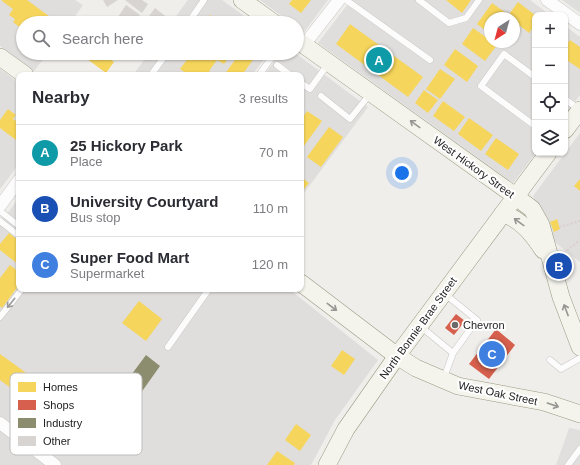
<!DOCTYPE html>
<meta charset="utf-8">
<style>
body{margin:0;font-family:Arial,sans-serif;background:#f7f7f7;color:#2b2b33}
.controls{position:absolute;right:12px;top:12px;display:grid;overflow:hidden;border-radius:8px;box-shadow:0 1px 3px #0004}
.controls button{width:36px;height:36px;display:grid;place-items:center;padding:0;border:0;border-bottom:1px solid #e1e1e2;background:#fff;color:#2b2b33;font:20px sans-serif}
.compass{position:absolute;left:484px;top:12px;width:36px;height:36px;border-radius:50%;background:#fff;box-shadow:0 1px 3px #0004;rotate:216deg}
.you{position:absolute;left:402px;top:173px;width:14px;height:14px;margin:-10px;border:3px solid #fff;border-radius:50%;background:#1a73e8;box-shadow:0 0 0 6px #1a73e833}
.badge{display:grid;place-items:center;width:26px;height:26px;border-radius:50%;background:#6a6968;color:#fff;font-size:13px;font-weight:700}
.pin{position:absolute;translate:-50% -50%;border:2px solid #fff;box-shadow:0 1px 4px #0006}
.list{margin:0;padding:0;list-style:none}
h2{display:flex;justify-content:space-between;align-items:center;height:52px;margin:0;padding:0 16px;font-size:17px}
h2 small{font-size:13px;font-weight:400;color:#7c7c81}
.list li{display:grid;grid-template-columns:26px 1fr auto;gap:12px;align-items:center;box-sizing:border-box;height:56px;padding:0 16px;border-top:1px solid #e1e1e2}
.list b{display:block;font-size:15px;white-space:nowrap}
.list p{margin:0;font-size:13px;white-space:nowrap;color:#7c7c81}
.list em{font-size:13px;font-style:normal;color:#7c7c81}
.icon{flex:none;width:22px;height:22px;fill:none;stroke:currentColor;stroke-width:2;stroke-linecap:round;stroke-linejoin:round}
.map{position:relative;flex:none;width:580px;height:465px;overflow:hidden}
.search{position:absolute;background:#fff;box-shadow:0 1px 3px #0004;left:16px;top:16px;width:288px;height:44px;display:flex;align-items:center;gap:10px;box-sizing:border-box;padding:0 14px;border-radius:22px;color:#7c7c81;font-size:15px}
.panel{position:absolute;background:#fff;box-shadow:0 1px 3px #0004;left:16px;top:72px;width:288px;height:220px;border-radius:8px}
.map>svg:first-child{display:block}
</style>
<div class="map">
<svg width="580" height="465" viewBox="0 0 580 465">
<rect width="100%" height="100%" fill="#f0eeeb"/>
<g fill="#dfdedc" fill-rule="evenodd">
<polygon points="0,0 75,0 83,5 70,23 23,23 23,53 48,53 34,71 0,46"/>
<polygon points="188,0 222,0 254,23 171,23"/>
<polygon points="260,0 328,0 304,32 297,27 297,23 291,23"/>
<path d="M351,0H530L550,15H535L536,153L513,183L318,43ZM490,18H514V42H490Z"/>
<polygon points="565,26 580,37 580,95 565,115"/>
<polygon points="149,53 269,53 252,75 133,75"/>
<polygon points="281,53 295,53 368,107 301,197 301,75 264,75"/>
<polygon points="0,69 19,83 19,164 0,189"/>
<polygon points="580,133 580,262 551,239 533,196"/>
<polygon points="19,198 19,289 289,289 378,360 335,420 311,465 0,465 0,223"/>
</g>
<polygon fill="#dededc" points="562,0 580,0 580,13"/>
<polygon fill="#e0dfde" points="569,428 580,430 580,465 556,465"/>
<g fill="#f6d55c">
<polygon points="2,0 27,0 57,22 23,23 23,30 13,22 15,19 9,15 13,9 2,1"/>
<polygon points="292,0 311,0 301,13 289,4"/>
<polygon points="446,0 471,0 462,13"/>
<polygon points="518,2 535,15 535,25 529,33 514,21 514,18 507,17"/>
<polygon points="492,3 506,13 503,18 490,18 490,34 477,24"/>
<polygon points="210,15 219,22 218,23 204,23"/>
<polygon points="350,24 423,77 408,97 336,44"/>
<polygon points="473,28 497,45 485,61 462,44"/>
<polygon points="570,40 580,47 580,69 565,59 565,47"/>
<polygon points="455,49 478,66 467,82 444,65"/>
<polygon points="85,53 101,53 114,62 106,73 83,56"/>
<polygon points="192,53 232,53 224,64 217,60 209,71 215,75 189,75 180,69"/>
<polygon points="240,53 258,53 242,75 224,75"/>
<polygon points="440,69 455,79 440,99 426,89"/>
<polygon points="424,90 438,100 428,113 415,103"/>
<polygon points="443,101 465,117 454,131 433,116"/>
<polygon points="8,109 16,115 13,119 19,123 19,136 16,140 0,128 0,120"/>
<polygon points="307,111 322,121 301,150 301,120"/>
<polygon points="469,118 493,135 481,151 458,134"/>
<polygon points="329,127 343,137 321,167 307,157"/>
<polygon points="496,138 519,154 508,170 485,154"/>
<polygon points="301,177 309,183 301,193"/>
<polygon points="580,179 580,191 574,186"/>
<polygon points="557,219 560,229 554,232 550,222"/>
<polygon points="9,233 19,241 19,265 0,250 0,244"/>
<polygon points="10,265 19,272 19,285 2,308 0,306 0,278"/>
<polygon points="139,301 162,319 146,341 122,323"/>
<polygon points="342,350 355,359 344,375 331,366"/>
<polygon points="0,354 36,380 23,397 0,380"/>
<polygon points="296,424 311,435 300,451 285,440"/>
<polygon points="277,451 295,463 294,465 267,465"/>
</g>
<g fill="#d6604d">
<polygon points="456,314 465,321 454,335 445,328"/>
<polygon points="496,329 515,345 489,379 469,364"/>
</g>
<polygon fill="#8c8c6e" points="146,355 160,366 138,397 123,386"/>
<g fill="#d7d4d2">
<polygon points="103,0 118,0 107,7"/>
<polygon points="125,0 142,0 148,4 142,13"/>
<polygon points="126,5 140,15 134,23 126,23 118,17"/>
<polygon points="155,8 168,18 164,23 150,23 146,20"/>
</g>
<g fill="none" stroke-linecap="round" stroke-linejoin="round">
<defs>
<g id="lane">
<polyline points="346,0 430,60"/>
<polyline points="419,0 449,23 466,18 479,0"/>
<polyline points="188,23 204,0"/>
<polyline points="277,65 290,75"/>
<polyline points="151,75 167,53"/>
<polyline points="259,75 275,53"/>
<polyline points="535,77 504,54 481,86 535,126"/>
<polyline points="301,83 310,89 328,64"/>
<polyline points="321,96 350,119 370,94"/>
<polyline points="565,99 580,110"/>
<polyline points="0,211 19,226"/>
<polyline points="0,221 19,236"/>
<polyline points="0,317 22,289"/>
<polyline points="420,326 453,353"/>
<polyline points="168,347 209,289"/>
<polyline points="550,360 561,369 580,358"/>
<polyline points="444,378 453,353 477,320 445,294"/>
<polyline points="568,465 580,449"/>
</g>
<g id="street">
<polyline points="547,0 580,24"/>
<polyline points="304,45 339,0"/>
<polyline points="0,206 19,180"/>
<polyline points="0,423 55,465"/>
</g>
<g id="secondary">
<polyline points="242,0 274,23"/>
<polyline points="297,40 515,196 532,209 541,225 561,297 580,347"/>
<polyline points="0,57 25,75"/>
<polyline points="565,130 580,110"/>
<path d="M503,213C522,221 532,233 543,250"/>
<polyline points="301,283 397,356 416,368 458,386 544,402 580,414"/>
<polyline points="327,465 346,429 397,356 548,153"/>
</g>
</defs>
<use href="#lane" stroke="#c9c8c7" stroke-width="7"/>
<use href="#street" stroke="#c9c8c7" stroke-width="13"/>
<use href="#secondary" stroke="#999a82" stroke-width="18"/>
<g stroke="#dccecd" stroke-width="2" stroke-dasharray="2 2" stroke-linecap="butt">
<polyline points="559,227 580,221"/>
<polyline points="564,253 580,240"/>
</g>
<use href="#lane" stroke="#fdfcfc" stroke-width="6"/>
<use href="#street" stroke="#fdfcfc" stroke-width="12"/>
<use href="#secondary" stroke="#f4f4ed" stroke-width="17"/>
</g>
<defs><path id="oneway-shaft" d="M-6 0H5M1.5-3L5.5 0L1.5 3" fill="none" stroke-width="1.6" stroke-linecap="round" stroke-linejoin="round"/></defs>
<g stroke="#969692">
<use href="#oneway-shaft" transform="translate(415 124) rotate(-144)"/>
<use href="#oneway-shaft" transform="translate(519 222) rotate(-144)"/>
<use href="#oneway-shaft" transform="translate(332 307) rotate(37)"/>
<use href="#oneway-shaft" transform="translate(566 310) rotate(-111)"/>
<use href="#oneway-shaft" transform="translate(553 405) rotate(19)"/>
</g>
<use stroke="#9a9a9a" href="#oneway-shaft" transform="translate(11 303) rotate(129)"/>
<circle fill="#6a6968" stroke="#fff" stroke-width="1.5" cx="455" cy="325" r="4"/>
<g text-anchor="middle" stroke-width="4" stroke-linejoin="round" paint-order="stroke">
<g font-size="11" fill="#222" stroke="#fff">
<text transform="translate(474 167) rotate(36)" y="4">West Hickory Street</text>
<text transform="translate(418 328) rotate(-54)" y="4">North Bonnie Brae Street</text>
<text transform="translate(498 393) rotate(12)" y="4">West Oak Street</text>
</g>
<g font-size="11" fill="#222" stroke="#fff" text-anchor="start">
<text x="463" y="329">Chevron</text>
</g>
</g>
<rect x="10" y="373" width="132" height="82" rx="6" fill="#fff" stroke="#bdbdbd" stroke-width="1"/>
<rect x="18" y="382" width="18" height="10" fill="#f6d55c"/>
<rect x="18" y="400" width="18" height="10" fill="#d6604d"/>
<rect x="18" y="418" width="18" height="10" fill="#8c8c6e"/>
<rect x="18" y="436" width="18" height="10" fill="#d7d4d2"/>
<g font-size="11" fill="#222">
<text x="43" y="391">Homes</text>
<text x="43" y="409">Shops</text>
<text x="43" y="427">Industry</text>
<text x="43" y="445">Other</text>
</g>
</svg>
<div class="controls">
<button>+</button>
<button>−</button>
<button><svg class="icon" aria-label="locate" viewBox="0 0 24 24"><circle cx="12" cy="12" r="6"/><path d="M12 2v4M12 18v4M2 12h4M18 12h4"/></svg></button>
<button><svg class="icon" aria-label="layers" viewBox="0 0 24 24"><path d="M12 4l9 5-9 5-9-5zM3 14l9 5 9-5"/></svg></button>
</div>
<svg class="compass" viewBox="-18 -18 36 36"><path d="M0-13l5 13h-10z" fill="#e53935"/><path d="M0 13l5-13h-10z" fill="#7c7c81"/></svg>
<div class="you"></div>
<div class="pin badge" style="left:379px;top:60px;background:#0f9aa8">A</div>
<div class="pin badge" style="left:559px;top:266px;background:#1a4fb4">B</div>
<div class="pin badge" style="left:492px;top:354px;background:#3f7fe0">C</div>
<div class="search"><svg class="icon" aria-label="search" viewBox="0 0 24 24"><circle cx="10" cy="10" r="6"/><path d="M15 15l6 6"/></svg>Search here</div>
<section class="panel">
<h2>Nearby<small>3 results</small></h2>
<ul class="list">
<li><span class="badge" style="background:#0f9aa8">A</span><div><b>25 Hickory Park</b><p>Place</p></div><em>70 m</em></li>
<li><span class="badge" style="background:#1a4fb4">B</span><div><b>University Courtyard</b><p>Bus stop</p></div><em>110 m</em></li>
<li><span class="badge" style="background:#3f7fe0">C</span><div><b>Super Food Mart</b><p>Supermarket</p></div><em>120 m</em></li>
</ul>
</section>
</div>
